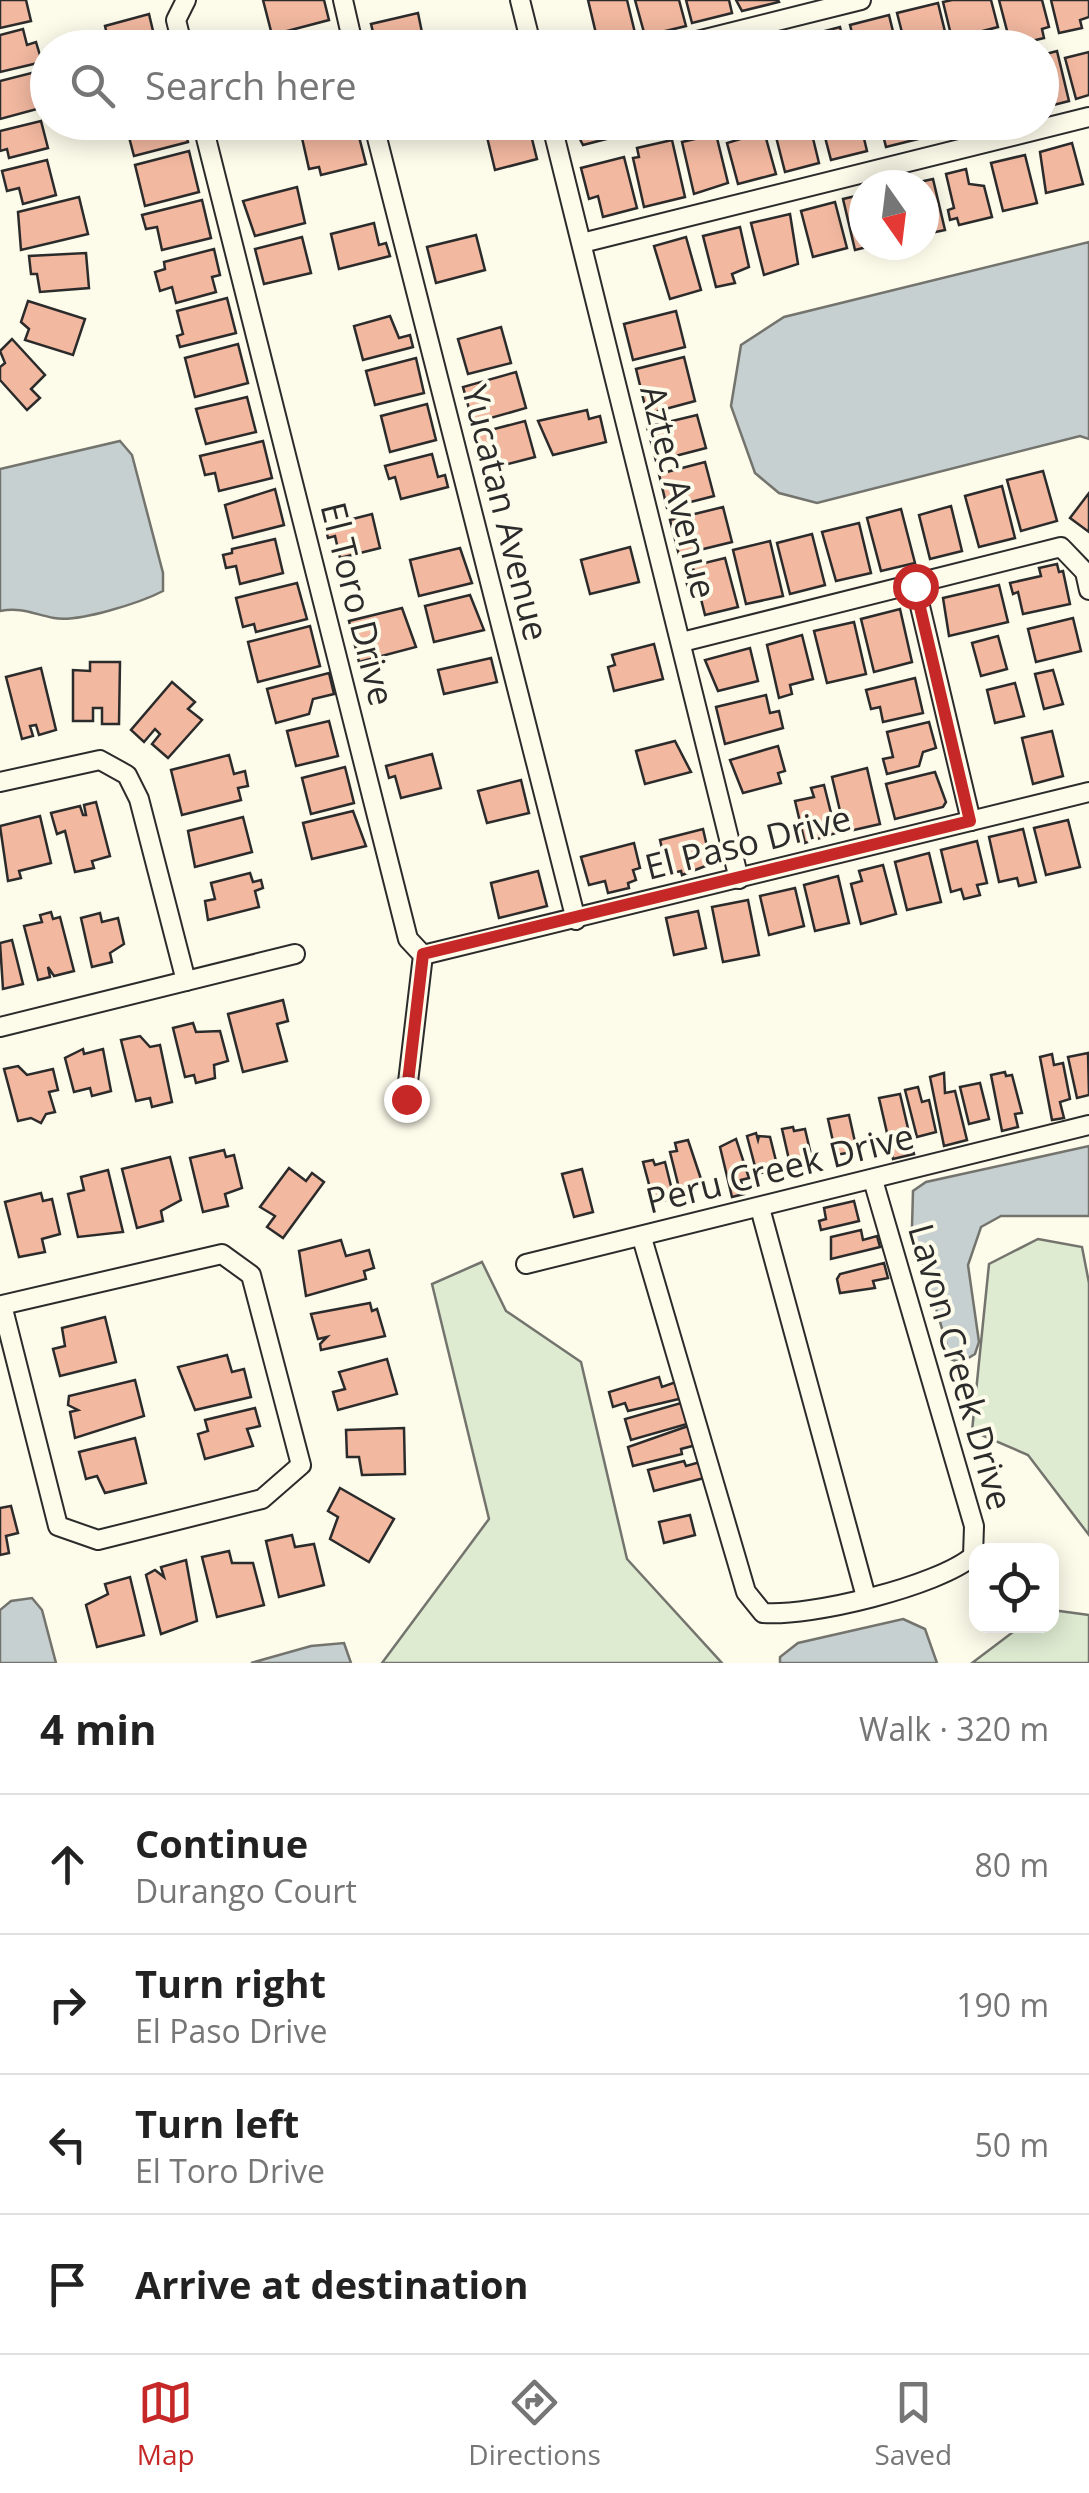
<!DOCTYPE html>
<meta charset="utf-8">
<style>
body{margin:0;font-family:"Open Sans",sans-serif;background:#f6f6f6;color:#222}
.controls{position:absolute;right:30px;bottom:30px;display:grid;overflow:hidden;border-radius:20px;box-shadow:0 5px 25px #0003}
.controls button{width:90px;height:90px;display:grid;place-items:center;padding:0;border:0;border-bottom:2px solid #e0e0e0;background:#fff;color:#222;font:50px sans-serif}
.compass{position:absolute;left:849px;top:170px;width:90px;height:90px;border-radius:50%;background:#fff;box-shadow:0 5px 25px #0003;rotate:166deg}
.stop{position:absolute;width:30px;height:30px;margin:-22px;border:8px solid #c62828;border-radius:50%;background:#fff}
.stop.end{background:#c62828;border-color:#fff;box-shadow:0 2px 10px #0008}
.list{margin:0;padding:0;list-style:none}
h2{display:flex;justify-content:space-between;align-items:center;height:130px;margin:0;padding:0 40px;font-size:42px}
h2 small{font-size:32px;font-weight:400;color:#767676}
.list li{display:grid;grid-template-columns:65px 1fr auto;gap:30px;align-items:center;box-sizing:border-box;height:140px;padding:0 40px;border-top:2px solid #e0e0e0}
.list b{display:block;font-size:38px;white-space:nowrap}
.list p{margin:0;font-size:32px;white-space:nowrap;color:#767676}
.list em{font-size:32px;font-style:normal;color:#767676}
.icon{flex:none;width:55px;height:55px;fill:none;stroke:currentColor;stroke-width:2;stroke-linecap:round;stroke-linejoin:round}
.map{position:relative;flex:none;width:1089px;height:1663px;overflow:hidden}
.search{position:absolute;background:#fff;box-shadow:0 5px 25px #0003;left:30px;right:30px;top:30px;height:110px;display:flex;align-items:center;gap:25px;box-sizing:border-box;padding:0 35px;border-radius:55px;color:#767676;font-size:38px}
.sheet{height:690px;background:#fff}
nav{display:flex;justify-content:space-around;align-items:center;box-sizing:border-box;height:140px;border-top:2px solid #e0e0e0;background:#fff;font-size:28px;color:#767676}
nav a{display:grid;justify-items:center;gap:5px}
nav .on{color:#c62828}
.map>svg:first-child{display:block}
</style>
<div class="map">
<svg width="1089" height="1663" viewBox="0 0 1089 1663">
<rect width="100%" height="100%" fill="#fdfbea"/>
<g fill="#deebd1" stroke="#74746e" stroke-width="2.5">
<polygon points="1038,1239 1082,1247 1089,1283 1089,1535 1028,1455 972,1431 989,1264"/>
<polygon points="482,1262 506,1311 581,1362 627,1559 722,1663 382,1663 489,1519 432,1284"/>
<polygon points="1052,1610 1089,1615 1089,1663 972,1663 1021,1626 1052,1626"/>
</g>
<g fill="#c7d0d0" stroke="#74746e" stroke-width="2.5">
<polygon points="1089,242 1089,439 1080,436 817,503 779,493 755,473 731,406 741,345 784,317"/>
<path d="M120,441L132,455L163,573V591C142,602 78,623 54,618C33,614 22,607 0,611V469Z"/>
<polygon points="1089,1146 1089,1216 1001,1216 981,1227 968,1265 979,1342 975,1354 960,1363 951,1359 912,1227 913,1191 926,1182"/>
<polygon points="32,1598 42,1610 56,1663 0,1663 0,1610 11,1601"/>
<polygon points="903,1619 925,1629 937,1663 780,1663 780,1657 798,1643"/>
<polygon points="344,1643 351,1663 251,1663 311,1646"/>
</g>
<g fill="#f2b8a0" stroke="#2b2b2b" stroke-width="2.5">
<polygon points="0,0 26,0 31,21 0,28"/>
<polygon points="263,0 324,0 329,20 272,35"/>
<polygon points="588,0 627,0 636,37 599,46"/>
<polygon points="635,0 679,0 686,26 645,36"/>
<polygon points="686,0 729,0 732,13 692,23"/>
<polygon points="736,0 778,0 779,2 742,11"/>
<polygon points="952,0 991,0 998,27 952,39 943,2"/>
<polygon points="999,0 1042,0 1049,27 1042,29 1044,38 1011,46"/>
<polygon points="1051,0 1089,0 1089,17 1080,20 1082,28 1059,33"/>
<polygon points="938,3 949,48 906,48 897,13"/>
<polygon points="418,13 425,47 384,48 381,35 374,36 371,24"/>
<polygon points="149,14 157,48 110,48 105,26"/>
<polygon points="889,15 897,48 856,48 850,25"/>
<polygon points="840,27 845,48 805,48 802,37"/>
<polygon points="23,29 27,45 36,42 42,62 0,72 0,35"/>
<polygon points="1057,51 1069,101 1042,108 1042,55"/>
<polygon points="1089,52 1089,95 1076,99 1065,58"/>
<polygon points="47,69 48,106 0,119 0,81"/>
<polygon points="41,121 48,148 9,158 7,149 0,151 0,131"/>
<polygon points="125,122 183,122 188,142 134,156"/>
<polygon points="571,122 615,122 618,136 583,145"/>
<polygon points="622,122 665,122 666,125 625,135"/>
<polygon points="809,122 819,163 785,172 773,125"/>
<polygon points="821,122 860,122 867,151 831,160"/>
<polygon points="871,122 914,122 918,139 886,147 881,127 873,130"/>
<polygon points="932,122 967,122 968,126 933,135"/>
<polygon points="762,124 776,174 738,184 727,143 744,138 742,129"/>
<polygon points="356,125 366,164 321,175 319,167 309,169 302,138"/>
<polygon points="529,127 537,159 495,170 487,137"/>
<polygon points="716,134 728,183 694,194 682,142"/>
<polygon points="672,140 685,197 644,207 633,158 639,157 637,148"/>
<polygon points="1072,143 1083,184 1046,193 1040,152"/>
<polygon points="189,151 199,192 145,206 135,165"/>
<polygon points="1025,155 1037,203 1003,211 991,163"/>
<polygon points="624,157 637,208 603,217 598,196 589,199 581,168"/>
<polygon points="47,160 56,195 23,204 19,188 7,191 2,171"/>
<polygon points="966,169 969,184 984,186 992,217 959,225 957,218 950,220 948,210 954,208 946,174"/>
<polygon points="933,179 945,230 926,234 924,240 924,185 910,184"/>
<polygon points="297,187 305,223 255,236 243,201"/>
<polygon points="864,194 864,245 875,245 855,250 843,199"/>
<polygon points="79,197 88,234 21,250 18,212"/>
<polygon points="202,200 211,238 162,250 157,227 146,229 142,215"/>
<polygon points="835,202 847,248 813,257 801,211"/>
<polygon points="790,214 798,264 764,275 751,223"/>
<polygon points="374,223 379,245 386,243 390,256 339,269 331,234"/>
<polygon points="740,227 749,267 732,274 735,283 716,287 703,236"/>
<polygon points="476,235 485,270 436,283 427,247"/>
<polygon points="302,237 311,273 264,284 255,249"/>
<polygon points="686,237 701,290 670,299 654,246"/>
<polygon points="214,249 220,275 212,277 216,292 176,303 172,287 160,291 155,272 165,269 164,262"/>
<polygon points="86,253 89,288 40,292 37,274 31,274 29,256"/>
<polygon points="227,298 236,333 180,347 177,336 183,334 177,311"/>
<polygon points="28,301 85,319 73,355 25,340 29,329 21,322"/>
<polygon points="676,311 685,347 633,360 624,324"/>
<polygon points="390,316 399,338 410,335 413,347 363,360 354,326"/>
<polygon points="501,327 511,363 468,374 458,339"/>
<polygon points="12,339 45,375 31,389 40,398 27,410 0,380 0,367 5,363 0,351"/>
<polygon points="238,344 248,383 195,397 185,358"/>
<polygon points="684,357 695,401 647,414 636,369"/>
<polygon points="416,358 424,393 375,405 366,371"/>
<polygon points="516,372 526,408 473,423 463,387"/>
<polygon points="247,397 256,432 206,444 196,409"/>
<polygon points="427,404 436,440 390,452 381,416"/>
<polygon points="587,410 589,419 600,416 606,442 553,455 538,421"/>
<polygon points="697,415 706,448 656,461 647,427"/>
<polygon points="525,421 535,457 489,469 475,434"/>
<polygon points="263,441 272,478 219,491 215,473 205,475 200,456"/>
<polygon points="432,454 438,477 445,475 448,487 401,499 395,477 389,479 385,466"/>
<polygon points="705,462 714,496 667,508 659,474"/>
<polygon points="1043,471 1057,521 1021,531 1007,480"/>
<polygon points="1002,486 1015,538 979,547 965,496"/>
<polygon points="275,489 284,525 233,538 225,505"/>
<polygon points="1089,493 1089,532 1070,518"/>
<polygon points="951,506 962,551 930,559 919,515"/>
<polygon points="723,507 732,542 679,555 670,520"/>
<polygon points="901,509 915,563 881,571 867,518"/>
<polygon points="372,514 380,548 340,558 335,536 328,538 325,526"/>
<polygon points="859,523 871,573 836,581 822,532"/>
<polygon points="812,534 825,585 790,594 777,543"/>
<polygon points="275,539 283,573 240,584 236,566 226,568 223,555 232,553 232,549"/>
<polygon points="770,541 783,596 746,604 733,550"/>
<polygon points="630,547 639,582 590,594 581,560"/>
<polygon points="460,548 472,583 419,596 410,560"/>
<polygon points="725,558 738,607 705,615 700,595 691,598 684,574 694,571 692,566"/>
<polygon points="1057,564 1059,572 1063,571 1070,604 1023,614 1018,592 1013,594 1010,583 1041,576 1039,568"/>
<polygon points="297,583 307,619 256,632 254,624 243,627 236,598"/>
<polygon points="999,585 1008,622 949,636 943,598"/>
<polygon points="470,595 484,630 434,642 425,606"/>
<polygon points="402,608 416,647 359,662 349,621"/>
<polygon points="900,609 912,662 874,672 861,619"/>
<polygon points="1073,618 1081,651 1036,662 1028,629"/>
<polygon points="854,622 866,674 827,683 814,631"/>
<polygon points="310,626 320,666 258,682 248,642"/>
<polygon points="802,635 813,679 790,685 792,694 779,698 767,645"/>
<polygon points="998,636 1007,669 981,676 972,643"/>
<polygon points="654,644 663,679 614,691 608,667 615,665 612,655"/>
<polygon points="750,648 758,681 718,691 705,660"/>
<polygon points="491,658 497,682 444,694 438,670"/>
<polygon points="90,662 120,662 119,724 102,724 102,708 93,708 93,721 73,721 73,670 90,671"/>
<polygon points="41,668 56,730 39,735 36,725 30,726 33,736 22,739 6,677"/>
<polygon points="1053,670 1063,704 1044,709 1035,674"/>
<polygon points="329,673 334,694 313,699 309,714 276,723 267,689"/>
<polygon points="915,678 923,713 883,722 880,707 871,709 866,690"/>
<polygon points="172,682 195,702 188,709 202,720 168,758 152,744 160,734 155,729 144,742 131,730"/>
<polygon points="1015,683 1024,716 995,723 987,690"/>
<polygon points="766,695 770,713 779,711 783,728 725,744 716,707"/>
<polygon points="329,721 338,756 296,766 287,731"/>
<polygon points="929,722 936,748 923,752 919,766 887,774 883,759 893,757 887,732"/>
<polygon points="1052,731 1063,776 1033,784 1022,738"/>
<polygon points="675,741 691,772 645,784 636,751"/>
<polygon points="778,746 785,771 778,773 781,783 743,793 730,760"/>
<polygon points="432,754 441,788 401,798 395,776 389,778 386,766"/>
<polygon points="229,755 234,774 245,771 248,786 238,788 241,800 182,815 171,770"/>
<polygon points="345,767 354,803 311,814 302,778"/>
<polygon points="867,768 880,824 845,832 832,777"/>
<polygon points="935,772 946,802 943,807 895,819 886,784"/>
<polygon points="521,780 529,813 487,823 478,791"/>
<polygon points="824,785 836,833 805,843 795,801 814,797 811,788"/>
<polygon points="96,802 110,856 92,861 94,868 75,872 65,831 57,834 51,813 80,806 83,815 86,815 84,805"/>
<polygon points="353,811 366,846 312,859 303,823"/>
<polygon points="40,816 51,863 19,871 21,878 8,881 0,826"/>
<polygon points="243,817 252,852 195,867 188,831"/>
<polygon points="1068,820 1080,867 1046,875 1034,828"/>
<polygon points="703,829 711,864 682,875 681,871 668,874 660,840"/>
<polygon points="1023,829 1036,882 1019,886 1017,878 999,882 989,837"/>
<polygon points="977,841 987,883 977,885 980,895 964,899 961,889 951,892 941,850"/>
<polygon points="634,843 640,868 633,870 636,880 628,883 629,888 608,893 605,881 589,885 581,857"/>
<polygon points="929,853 941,902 907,910 895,862"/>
<polygon points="883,865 896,914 861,924 851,884 862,881 859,871"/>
<polygon points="538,871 547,906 499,918 491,883"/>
<polygon points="250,873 253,882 261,880 263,888 255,891 259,907 208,920 205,901 215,899 211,883"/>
<polygon points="838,876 849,923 815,931 804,885"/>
<polygon points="795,888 804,926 769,935 760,896"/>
<polygon points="748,900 759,955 723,962 712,907"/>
<polygon points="698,911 706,948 674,955 666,918"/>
<polygon points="51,912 53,919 60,917 74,971 54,976 48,967 50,977 38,980 24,926 42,922 40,915"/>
<polygon points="100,913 102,922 118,918 124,944 110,953 112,962 92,967 81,918"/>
<polygon points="12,940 23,984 3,989 0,943"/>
<polygon points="283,1000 288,1021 277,1024 287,1061 243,1072 228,1014"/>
<polygon points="193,1023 196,1032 220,1031 228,1061 214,1065 215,1078 196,1083 194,1075 185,1077 173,1028"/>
<polygon points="140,1036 150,1047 160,1045 172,1102 152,1107 150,1098 136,1101 121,1040"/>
<polygon points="83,1049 84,1054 103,1049 111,1091 92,1096 90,1088 74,1092 65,1058"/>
<polygon points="1088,1053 1089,1095 1077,1098 1068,1057"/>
<polygon points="1052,1054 1054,1065 1063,1063 1070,1099 1060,1102 1064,1118 1052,1120 1040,1057"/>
<polygon points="18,1066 27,1075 53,1069 58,1090 49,1092 55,1112 46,1114 41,1123 31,1118 18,1121 4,1069"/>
<polygon points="1005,1072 1006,1076 1012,1075 1022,1113 1015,1114 1018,1127 1002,1131 991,1075"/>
<polygon points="944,1073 945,1093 955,1091 967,1140 944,1146 930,1077"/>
<polygon points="980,1083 989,1119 969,1124 960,1087"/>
<polygon points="918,1087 922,1102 929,1100 936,1132 917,1137 905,1090"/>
<polygon points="900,1094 914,1154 893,1159 879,1098"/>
<polygon points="849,1115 857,1151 836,1155 828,1119"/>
<polygon points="793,1127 794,1131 805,1129 812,1159 790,1164 782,1129"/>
<polygon points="756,1133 758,1140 759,1136 770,1137 778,1169 757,1174 747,1136"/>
<polygon points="736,1139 749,1178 741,1180 744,1194 732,1197 720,1147"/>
<polygon points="688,1140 702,1182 679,1188 670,1152 677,1151 675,1143"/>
<polygon points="224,1150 226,1157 234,1155 242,1188 225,1194 228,1206 203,1212 190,1158"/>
<polygon points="170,1157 181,1200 161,1211 163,1221 137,1228 122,1169"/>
<polygon points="653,1160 655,1165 665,1162 674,1198 654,1203 643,1162"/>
<polygon points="289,1168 306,1181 312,1173 324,1182 283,1238 267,1227 275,1216 260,1207"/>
<polygon points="582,1169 593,1212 574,1217 562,1174"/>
<polygon points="108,1170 123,1232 78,1237 68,1194 84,1190 81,1177"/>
<polygon points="41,1193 43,1201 52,1199 60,1234 42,1239 45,1252 19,1257 5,1202"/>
<polygon points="854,1201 859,1221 821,1230 819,1221 826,1219 824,1208"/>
<polygon points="861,1230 863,1240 877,1236 880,1247 831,1259 831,1237"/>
<polygon points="341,1240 346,1256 369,1250 374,1268 364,1271 366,1279 306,1296 299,1251"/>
<polygon points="884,1263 888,1278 873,1281 875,1288 840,1293 837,1279 840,1274"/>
<polygon points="370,1303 372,1311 377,1309 385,1336 321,1350 320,1344 327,1337 318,1339 311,1314"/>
<polygon points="105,1317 116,1362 60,1376 53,1349 65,1346 62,1328"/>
<polygon points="227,1355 232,1372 244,1369 251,1397 195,1410 178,1367"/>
<polygon points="387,1359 397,1394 338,1410 333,1392 345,1389 339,1372"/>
<polygon points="659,1377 662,1387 679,1381 683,1398 628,1411 625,1403 613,1407 609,1392"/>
<polygon points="135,1380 144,1416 75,1438 70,1412 78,1410 68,1405 69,1396"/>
<polygon points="681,1403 687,1424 631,1440 625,1419"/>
<polygon points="255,1408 260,1426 247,1429 253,1446 205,1459 198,1434 208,1431 205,1420"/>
<polygon points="691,1425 696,1445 681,1449 682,1454 633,1466 628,1447"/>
<polygon points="404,1428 405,1474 362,1475 359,1457 347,1457 346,1430"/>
<polygon points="135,1438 146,1483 105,1493 97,1476 86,1479 79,1452"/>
<polygon points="684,1461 686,1466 700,1462 704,1478 654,1491 648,1470"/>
<polygon points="340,1488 394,1519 369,1562 330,1539 338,1517 328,1511"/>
<polygon points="11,1506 18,1533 6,1536 9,1553 0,1555 0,1508"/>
<polygon points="690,1515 695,1535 664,1543 659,1522"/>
<polygon points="292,1535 295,1547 314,1544 324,1585 279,1597 266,1541"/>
<polygon points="229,1551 232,1563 253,1563 264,1605 217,1617 202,1557"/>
<polygon points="186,1560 197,1621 161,1634 146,1575 155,1570 164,1577 161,1567"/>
<polygon points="130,1577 144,1635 97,1647 86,1605 108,1594 105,1584"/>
</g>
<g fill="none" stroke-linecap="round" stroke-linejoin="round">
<defs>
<g id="street">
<polyline points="343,0 354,48"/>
<polyline points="520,0 532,48"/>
<polyline points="183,48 176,20 186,0"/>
<polyline points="669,48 861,0"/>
<polyline points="202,122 408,939 423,955 406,1099"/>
<polyline points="373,122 576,920"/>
<polyline points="551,122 739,879"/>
<polyline points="582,243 1089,117"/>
<polyline points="915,585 971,821"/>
<polyline points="682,642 1061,547 1085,572 1089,590"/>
<polyline points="0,782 100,760 127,775 139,799 186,981"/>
<polyline points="423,955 1089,792"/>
<polyline points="0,1027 295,954"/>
<polyline points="760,1208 866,1597"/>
<path d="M642,1238L746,1592L763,1613C810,1617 938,1586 973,1556L974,1526L873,1180"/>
<polygon points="222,1254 251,1275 301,1465 262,1499 98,1540 58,1526 2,1305"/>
<polyline points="526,1264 1089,1125"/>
</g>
</defs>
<use href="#street" stroke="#2b2b2b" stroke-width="22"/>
<use href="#street" stroke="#fdfbea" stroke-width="18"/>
</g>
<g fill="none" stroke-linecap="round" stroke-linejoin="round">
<polyline stroke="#c62828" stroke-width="12" points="406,1099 423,954 970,821 915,586"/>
</g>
<g text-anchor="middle" stroke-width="8" stroke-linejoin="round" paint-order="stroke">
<g font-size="35" fill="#2b2b2b" stroke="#fdfbea">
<text transform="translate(678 492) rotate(76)" y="12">Aztec Avenue</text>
<text transform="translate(505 513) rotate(76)" y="12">Yucatan Avenue</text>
<text transform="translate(357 604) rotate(76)" y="12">El Toro Drive</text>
<text transform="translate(748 843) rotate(-14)" y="12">El Paso Drive</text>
<text transform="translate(780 1169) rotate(-14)" y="12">Peru Creek Drive</text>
<text transform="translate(960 1367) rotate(74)" y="12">Lavon Creek Drive</text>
</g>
</g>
</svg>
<div class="controls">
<button><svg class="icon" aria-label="locate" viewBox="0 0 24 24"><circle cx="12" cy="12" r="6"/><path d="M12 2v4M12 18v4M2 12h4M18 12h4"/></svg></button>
</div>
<svg class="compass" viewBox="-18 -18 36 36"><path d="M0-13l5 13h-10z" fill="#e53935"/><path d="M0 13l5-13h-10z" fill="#767676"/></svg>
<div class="stop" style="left:915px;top:586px"></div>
<div class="stop end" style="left:406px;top:1099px"></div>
<div class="search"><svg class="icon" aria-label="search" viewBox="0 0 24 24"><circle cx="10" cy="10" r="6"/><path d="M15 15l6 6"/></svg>Search here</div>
</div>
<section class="sheet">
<h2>4 min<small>Walk · 320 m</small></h2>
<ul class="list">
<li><svg class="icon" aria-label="ahead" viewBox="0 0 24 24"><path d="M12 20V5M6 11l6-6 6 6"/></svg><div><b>Continue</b><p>Durango Court</p></div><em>80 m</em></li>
<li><svg class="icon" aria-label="right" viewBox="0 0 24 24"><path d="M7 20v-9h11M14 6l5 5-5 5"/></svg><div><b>Turn right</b><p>El Paso Drive</p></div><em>190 m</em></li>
<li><svg class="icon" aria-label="left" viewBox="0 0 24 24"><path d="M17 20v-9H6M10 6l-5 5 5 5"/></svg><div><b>Turn left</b><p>El Toro Drive</p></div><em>50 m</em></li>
<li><svg class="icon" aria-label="arrive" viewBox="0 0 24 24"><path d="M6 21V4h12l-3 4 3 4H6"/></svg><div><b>Arrive at destination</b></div></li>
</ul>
</section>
<nav>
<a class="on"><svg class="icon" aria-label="map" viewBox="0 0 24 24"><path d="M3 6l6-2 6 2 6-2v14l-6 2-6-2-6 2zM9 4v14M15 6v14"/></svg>Map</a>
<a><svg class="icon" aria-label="directions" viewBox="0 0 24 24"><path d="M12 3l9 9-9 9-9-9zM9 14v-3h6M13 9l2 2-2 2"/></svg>Directions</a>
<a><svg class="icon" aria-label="saved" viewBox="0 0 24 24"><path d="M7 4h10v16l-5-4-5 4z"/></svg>Saved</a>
</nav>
